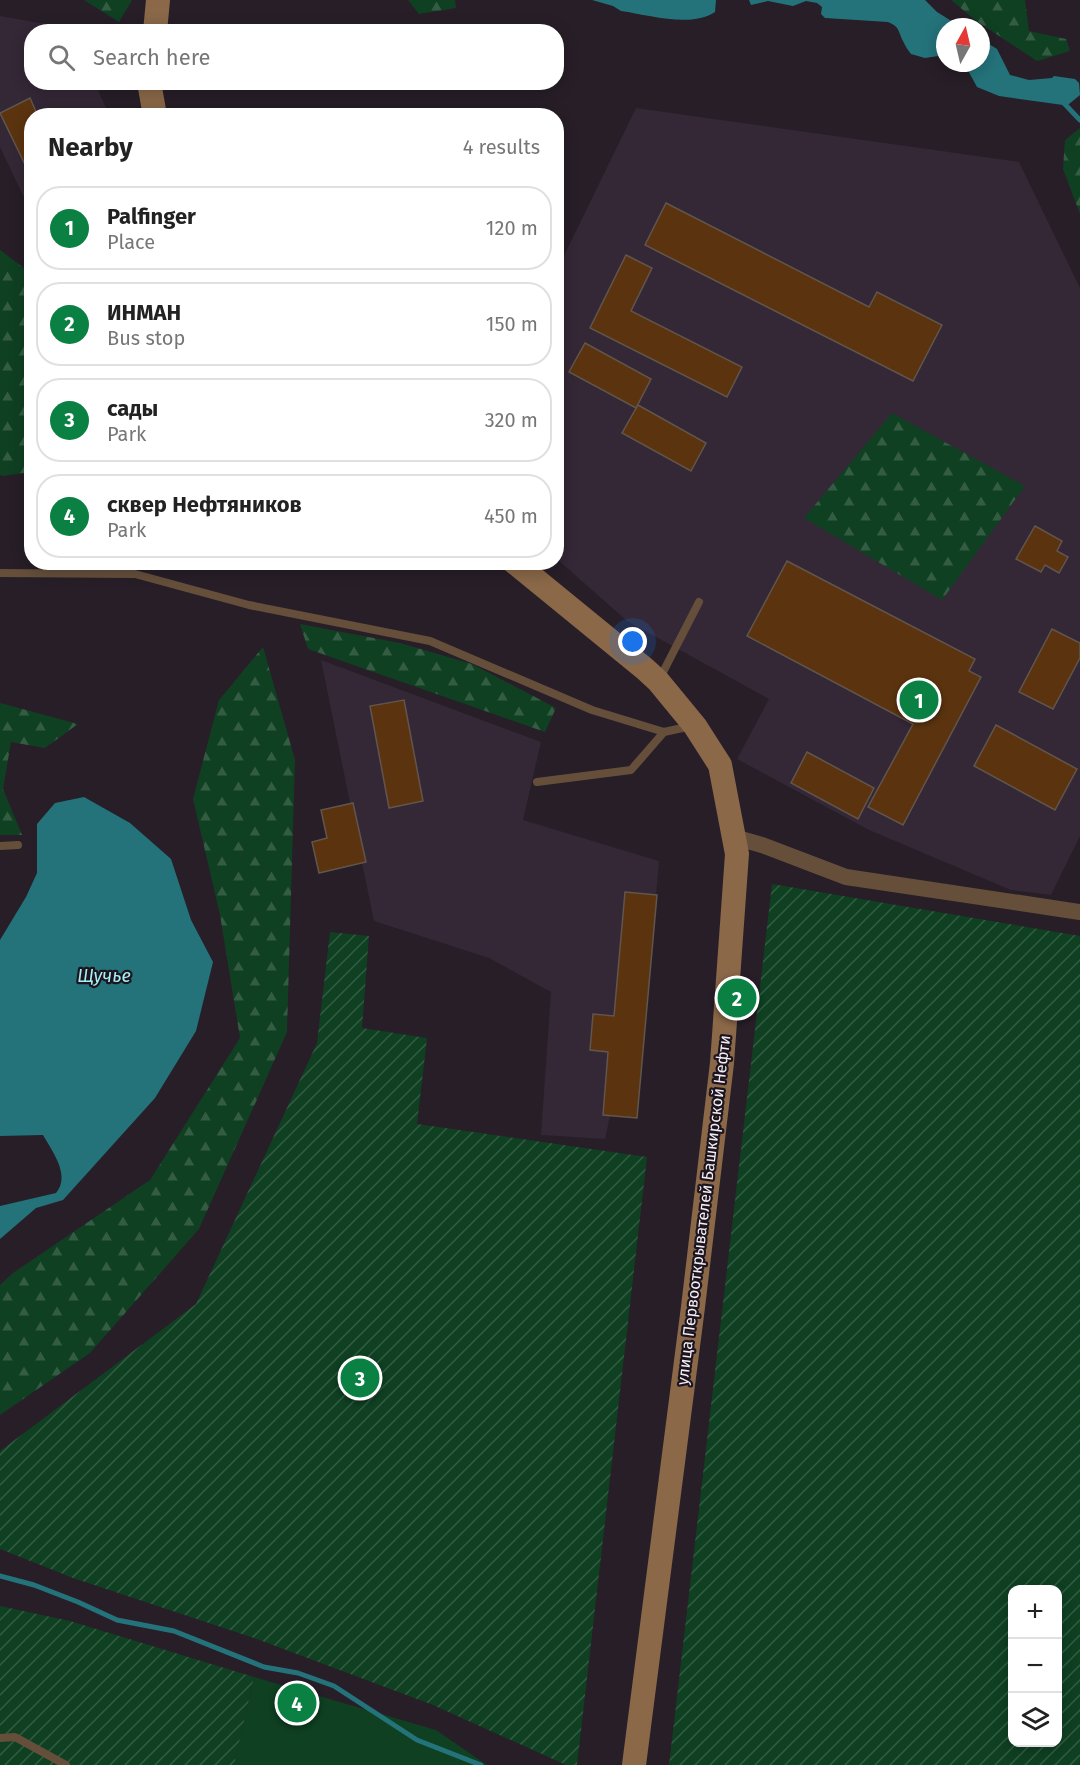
<!DOCTYPE html>
<meta charset="utf-8">
<style>
body{margin:0;font-family:"Fira Sans",sans-serif;background:#f6f6f6;color:#222}
.controls{position:absolute;right:18px;bottom:18px;display:grid;overflow:hidden;border-radius:12px;box-shadow:0 3px 15px #0003}
.controls button{width:54px;height:54px;display:grid;place-items:center;padding:0;border:0;border-bottom:2px solid #e0e0e0;background:#fff;color:#222;font:30px sans-serif}
.compass{position:absolute;left:936px;top:18px;width:54px;height:54px;border-radius:50%;background:#fff;box-shadow:0 3px 15px #0003;rotate:8deg}
.you{position:absolute;left:633px;top:642px;width:21px;height:21px;margin:-15px;border:4px solid #fff;border-radius:50%;background:#1a73e8;box-shadow:0 0 0 9px #1a73e833}
.badge{display:grid;place-items:center;width:39px;height:39px;border-radius:50%;background:#0b8043;color:#fff;font-size:20px;font-weight:700}
.pin{position:absolute;translate:-50% -50%;border:3px solid #fff;box-shadow:0 2px 6px #0006}
.list{margin:0;padding:0;list-style:none}
h2{display:flex;justify-content:space-between;align-items:center;height:78px;margin:0;padding:0 24px;font-size:26px}
h2 small{font-size:20px;font-weight:400;color:#767676}
.list li{display:grid;grid-template-columns:39px 1fr auto;gap:18px;align-items:center;box-sizing:border-box;height:84px;margin:0 12px 12px;padding:0 12px;border:2px solid #e0e0e0;border-radius:24px}
.list b{display:block;font-size:22px;white-space:nowrap}
.list p{margin:0;font-size:20px;white-space:nowrap;color:#767676}
.list em{font-size:20px;font-style:normal;color:#767676}
.icon{flex:none;width:33px;height:33px;fill:none;stroke:currentColor;stroke-width:2;stroke-linecap:round;stroke-linejoin:round}
.map{position:relative;flex:none;width:1080px;height:1765px;overflow:hidden}
.search{position:absolute;background:#fff;box-shadow:0 3px 15px #0003;left:24px;top:24px;width:540px;height:66px;display:flex;align-items:center;gap:15px;box-sizing:border-box;padding:0 21px;border-radius:24px;color:#767676;font-size:22px}
.panel{position:absolute;background:#fff;box-shadow:0 3px 15px #0003;left:24px;top:108px;width:540px;height:462px;border-radius:24px}
.map>svg:first-child{display:block}
</style>
<div class="map">
<svg width="1080" height="1765" viewBox="0 0 1080 1765">
<defs>
<pattern id="forest-firs" width="22" height="20" patternUnits="userSpaceOnUse" patternTransform="scale(1.5)"><rect width="22" height="20" fill="#0f4022"/><path d="M5 1l3.5 6h-7zM16 11l3.5 6h-7z" fill="#335c43"/></pattern>
<pattern id="garden-furrows" width="10" height="10" patternUnits="userSpaceOnUse" patternTransform="scale(1.5)"><rect width="10" height="10" fill="#0f4022"/><path d="M-1 1l2-2M0 10L10 0M9 11l2-2" fill="none" stroke="#335c43"/></pattern>
</defs>
<rect width="100%" height="100%" fill="#271e28"/>
<g fill="#342736">
<polygon points="0,16 80,30 80,31 32,32 32,82 95,83 109,115 32,116 31,212 0,147"/>
<polygon points="636,108 1019,162 1080,288 1080,836 1051,895 1011,890 869,830 737,759 769,699 627,621 557,559 556,272"/>
<polygon points="321,660 541,742 523,820 659,861 637,1118 610,1116 605,1139 541,1135 551,992 489,958 374,921 362,863 319,873 312,842 327,838 321,810 350,803"/>
</g>
<g fill="url(#forest-firs)">
<polygon points="84,0 132,0 119,22"/>
<polygon points="408,0 455,0 456,8 419,14"/>
<polygon points="951,0 1025,0 1029,31 1066,39 1070,51 1037,61 975,20"/>
<polygon points="1080,128 1080,214 1063,169 1065,140"/>
<polygon points="0,250 32,274 31,472 2,476 0,475"/>
<polygon points="892,413 1025,486 942,600 804,518"/>
<polygon points="300,624 400,643 472,664 556,708 545,732 308,649"/>
<polygon points="263,647 295,760 287,1032 199,1229 90,1353 0,1415 0,1285 13,1273 150,1180 240,1038 220,915 193,799 219,700"/>
<polygon points="0,703 78,724 45,748 11,742 3,789 22,835 0,835"/>
</g>
<polygon fill="#0f4022" points="254,1677 436,1730 487,1765 234,1765"/>
<g fill="url(#garden-furrows)" fill-rule="evenodd">
<path d="M772,884L1080,936V1765H669ZM1012,1590H1058V1742H1012Z"/>
<polygon points="330,932 369,936 362,1028 427,1038 417,1124 647,1157 577,1765 566,1765 433,1705 254,1638 73,1578 0,1549 0,1451 196,1304 317,1043"/>
<polygon points="0,1606 70,1621 254,1677 234,1765 0,1765"/>
</g>
<g fill="#24737b">
<path d="M592,0H716L715,12C691,28 649,15 621,11L613,6Z"/>
<path d="M749,0H925L937,12L961,27H945V55L925,58L911,54C908,50 905,46 903,41C898,31 900,27 888,22L825,18L821,14L822,7L817,3L806,1L793,6L768,1L751,5Z"/>
<polygon points="981,39 997,49 1010,75 1029,80 1052,78 1054,76 1075,79 1079,83 1080,95 1069,104 1063,105 999,96 977,87 964,63 981,63"/>
<path d="M84,797L130,823L171,859L191,920L213,962L196,1031L155,1098L63,1200L36,1208L0,1239V1206L56,1193C71,1175 52,1151 43,1135L0,1136V940L26,897L37,873V824L55,803Z"/>
</g>
<g fill="none" stroke-linecap="round" stroke-linejoin="round">
<g stroke="#24737b" stroke-width="5">
<polyline points="958,63 973,71"/>
<polyline points="1060,99 1080,120"/>
<polyline points="0,1576 34,1585 78,1602 117,1620 174,1631 264,1667 298,1673 334,1686 417,1740 481,1765"/>
</g>
</g>
<g fill="#5b340f" stroke="#61554c" stroke-width="1.5">
<polygon points="30,98 38,116 32,116 32,179 0,113"/>
<polygon points="666,203 869,307 877,292 942,325 913,381 645,245"/>
<polygon points="626,255 652,268 631,311 742,367 727,397 590,328"/>
<polygon points="585,343 651,379 636,408 569,372"/>
<polygon points="638,405 706,443 691,471 622,433"/>
<polygon points="1035,526 1062,541 1057,551 1068,557 1059,573 1045,565 1041,572 1016,559"/>
<polygon points="787,561 975,659 969,671 981,677 903,825 868,807 913,724 747,636"/>
<polygon points="1052,629 1080,643 1080,658 1053,709 1019,692"/>
<polygon points="404,700 423,801 389,808 370,706"/>
<polygon points="996,725 1077,769 1055,810 974,766"/>
<polygon points="807,752 874,788 858,819 791,783"/>
<polygon points="353,803 366,862 319,873 312,842 327,838 321,810"/>
<polygon points="625,892 657,895 637,1118 603,1115 608,1052 590,1050 593,1014 614,1016"/>
</g>
<g fill="none" stroke-linecap="round" stroke-linejoin="round">
<g stroke="#654f3b" stroke-width="8">
<polyline points="0,573 135,574 249,605 430,641 592,710 664,732 692,726"/>
<polyline points="660,678 699,602"/>
<polyline points="537,782 631,770 664,732"/>
<polyline points="0,846 18,845"/>
<polyline points="0,1738 15,1737 66,1765"/>
</g>
<polyline stroke="#654f3b" stroke-width="16" points="734,837 762,845 846,877 1080,912"/>
<g stroke="#8a6848" stroke-width="24">
<polyline points="155,32 158,0"/>
<polyline points="149,82 155,116"/>
<polyline points="514,562 645,669 658,681 695,726 720,765 737,854 722,1063 693,1307 634,1765"/>
</g>
</g>
<g text-anchor="middle" stroke-width="4.5" stroke-linejoin="round" paint-order="stroke">
<g font-size="16" fill="#f4eef5" stroke="#1d151e">
<text transform="translate(703 1210) rotate(-83)" y="6">улица Первооткрывателей Башкирской Нефти</text>
</g>
<g font-size="18" font-style="italic" fill="#a5f0f8" stroke="#1d151e">
<text x="104" y="982">Щучье</text>
</g>
</g>
</svg>
<div class="controls">
<button>+</button>
<button>−</button>
<button><svg class="icon" aria-label="layers" viewBox="0 0 24 24"><path d="M12 4l9 5-9 5-9-5zM3 14l9 5 9-5"/></svg></button>
</div>
<svg class="compass" viewBox="-18 -18 36 36"><path d="M0-13l5 13h-10z" fill="#e53935"/><path d="M0 13l5-13h-10z" fill="#767676"/></svg>
<div class="you"></div>
<div class="pin badge" style="left:919px;top:700px">1</div>
<div class="pin badge" style="left:737px;top:998px">2</div>
<div class="pin badge" style="left:360px;top:1378px">3</div>
<div class="pin badge" style="left:297px;top:1703px">4</div>
<div class="search"><svg class="icon" aria-label="search" viewBox="0 0 24 24"><circle cx="10" cy="10" r="6"/><path d="M15 15l6 6"/></svg>Search here</div>
<section class="panel">
<h2>Nearby<small>4 results</small></h2>
<ul class="list">
<li><span class="badge">1</span><div><b>Palfinger</b><p>Place</p></div><em>120 m</em></li>
<li><span class="badge">2</span><div><b>ИНМАН</b><p>Bus stop</p></div><em>150 m</em></li>
<li><span class="badge">3</span><div><b>сады</b><p>Park</p></div><em>320 m</em></li>
<li><span class="badge">4</span><div><b>сквер Нефтяников</b><p>Park</p></div><em>450 m</em></li>
</ul>
</section>
</div>
